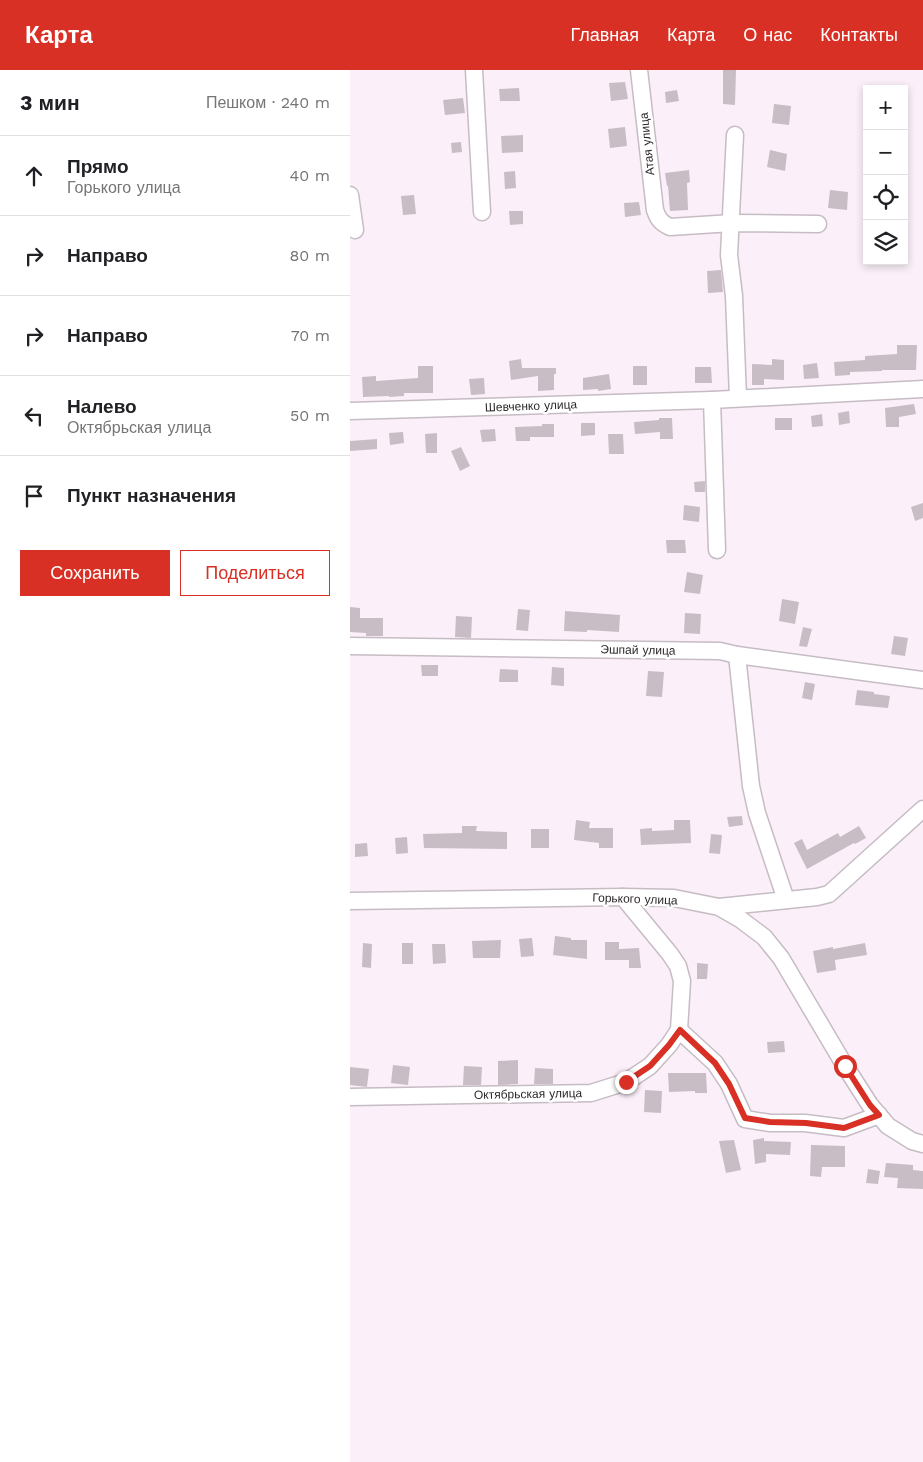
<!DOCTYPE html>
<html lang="ru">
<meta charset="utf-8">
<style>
body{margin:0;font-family:"Work Sans",sans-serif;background:#f2f2f2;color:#202124}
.controls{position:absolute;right:15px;top:15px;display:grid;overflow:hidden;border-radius:0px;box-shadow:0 2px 8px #0003}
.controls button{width:45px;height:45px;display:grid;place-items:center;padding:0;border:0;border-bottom:1px solid #e0e0e0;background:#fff;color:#202124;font:25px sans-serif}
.stop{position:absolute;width:15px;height:15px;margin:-11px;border:4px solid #d93025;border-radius:50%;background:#fff}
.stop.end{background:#d93025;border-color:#fff;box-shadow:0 1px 5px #0008}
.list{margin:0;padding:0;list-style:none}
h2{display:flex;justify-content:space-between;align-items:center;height:65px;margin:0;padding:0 20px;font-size:21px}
h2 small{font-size:16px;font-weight:400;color:#757577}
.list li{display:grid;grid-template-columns:32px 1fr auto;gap:15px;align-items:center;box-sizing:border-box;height:80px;padding:0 20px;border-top:1px solid #e0e0e0}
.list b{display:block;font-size:19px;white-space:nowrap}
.list p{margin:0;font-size:16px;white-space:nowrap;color:#757577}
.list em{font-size:16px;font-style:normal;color:#757577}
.actions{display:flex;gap:10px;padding:15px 20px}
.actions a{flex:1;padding:11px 0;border:1px solid #d93025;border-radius:0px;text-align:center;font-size:18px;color:#d93025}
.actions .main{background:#d93025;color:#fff}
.icon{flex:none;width:28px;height:28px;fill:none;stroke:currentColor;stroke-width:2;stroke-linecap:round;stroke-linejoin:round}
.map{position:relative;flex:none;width:573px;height:1392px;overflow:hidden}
header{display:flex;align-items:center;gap:30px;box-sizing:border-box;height:70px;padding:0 25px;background:#d93025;color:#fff}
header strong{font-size:24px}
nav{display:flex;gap:28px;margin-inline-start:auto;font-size:18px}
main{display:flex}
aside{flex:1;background:#fff}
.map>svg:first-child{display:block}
</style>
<header>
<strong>Карта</strong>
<nav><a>Главная</a><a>Карта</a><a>О нас</a><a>Контакты</a></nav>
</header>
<main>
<aside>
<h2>3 мин<small>Пешком · 240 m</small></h2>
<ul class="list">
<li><svg class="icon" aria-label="ahead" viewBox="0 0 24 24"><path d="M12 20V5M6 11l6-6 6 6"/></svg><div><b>Прямо</b><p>Горького улица</p></div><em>40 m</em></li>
<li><svg class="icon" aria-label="right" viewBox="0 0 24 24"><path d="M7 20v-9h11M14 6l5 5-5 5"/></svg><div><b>Направо</b></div><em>80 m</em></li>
<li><svg class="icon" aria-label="right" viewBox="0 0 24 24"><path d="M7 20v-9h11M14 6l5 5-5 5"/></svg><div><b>Направо</b></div><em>70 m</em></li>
<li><svg class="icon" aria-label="left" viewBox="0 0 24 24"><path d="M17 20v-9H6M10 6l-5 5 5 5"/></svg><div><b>Налево</b><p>Октябрьская улица</p></div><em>50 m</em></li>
<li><svg class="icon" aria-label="arrive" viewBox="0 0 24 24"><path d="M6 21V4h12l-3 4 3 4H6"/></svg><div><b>Пункт назначения</b></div></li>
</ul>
<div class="actions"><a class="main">Сохранить</a><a>Поделиться</a></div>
</aside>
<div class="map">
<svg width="573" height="1392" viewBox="0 0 573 1392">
<rect width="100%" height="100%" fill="#fbf0f9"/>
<g fill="#c8bdc5">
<polygon points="373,0 386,0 385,35 373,34"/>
<polygon points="275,12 278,29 261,31 259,13"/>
<polygon points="169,18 170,31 150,31 149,19"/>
<polygon points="327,20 329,31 316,33 315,22"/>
<polygon points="113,28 115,43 95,45 93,30"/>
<polygon points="424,34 441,36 439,55 422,53"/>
<polygon points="275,57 277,76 260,78 258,59"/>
<polygon points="173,65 173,82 152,83 151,66"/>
<polygon points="111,72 112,82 102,83 101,73"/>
<polygon points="420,80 437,84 435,101 417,97"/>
<polygon points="339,100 340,112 337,113 338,140 320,141 318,116 317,116 315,103"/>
<polygon points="165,101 166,118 155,119 154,102"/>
<polygon points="480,120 498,122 497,140 478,138"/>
<polygon points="64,125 66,144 53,145 51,126"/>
<polygon points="289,132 291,145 275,147 274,133"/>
<polygon points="159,141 173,141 173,154 160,155"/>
<polygon points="371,200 373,222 358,223 357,201"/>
<polygon points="547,275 567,275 566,300 532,300 532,301 500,302 500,305 485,306 484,292 515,290 515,286 547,284"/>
<polygon points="171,289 172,298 206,298 206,304 204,304 204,320 188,321 188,306 161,310 159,291"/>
<polygon points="422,289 434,290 434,310 414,309 414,315 402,315 402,294 422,295"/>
<polygon points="467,293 469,308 454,309 453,295"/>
<polygon points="68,296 83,296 83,323 54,323 54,326 39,327 39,326 13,327 12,307 26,306 26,311 68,308"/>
<rect x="283" y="296" width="14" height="19"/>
<polygon points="345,297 361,297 362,313 345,313"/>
<polygon points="259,304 261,319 248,321 248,319 233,320 233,308"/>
<polygon points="134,308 135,324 121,325 119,309"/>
<polygon points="564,334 566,344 549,347 549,357 536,357 535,338"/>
<polygon points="499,341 500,353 489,355 488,343"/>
<polygon points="472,344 473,356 462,357 461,346"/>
<polygon points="309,348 322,348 323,369 310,369 310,362 285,364 284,352 309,350"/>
<rect x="425" y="348" width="17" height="12"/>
<polygon points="231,353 245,353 245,365 231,366"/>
<polygon points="192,354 204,354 204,367 180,367 180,371 166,371 165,357 192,356"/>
<polygon points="145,359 146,371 132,372 130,360"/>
<polygon points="53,362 54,373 40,375 39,363"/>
<polygon points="87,363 87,383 76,383 75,364"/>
<polygon points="258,364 273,364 274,384 259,384"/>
<polygon points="27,369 27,379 0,381 0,371"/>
<polygon points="111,377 120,396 110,401 101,381"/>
<polygon points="355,411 355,422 345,422 344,412"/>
<polygon points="573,433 573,448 565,451 561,437"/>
<polygon points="334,435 350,437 349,452 333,450"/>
<polygon points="316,470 335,470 336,483 317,483"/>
<polygon points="337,502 353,505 350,524 334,522"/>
<polygon points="432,529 449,532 445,554 429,551"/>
<polygon points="0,537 10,538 10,548 33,548 33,566 16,566 16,563 0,562"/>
<polygon points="168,539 180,540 178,561 166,560"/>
<polygon points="215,541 270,545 269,562 237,560 237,562 214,561"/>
<polygon points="335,543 351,544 350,564 334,563"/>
<polygon points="106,546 122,547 121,568 105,567"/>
<polygon points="453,557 462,559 457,577 449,576"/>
<polygon points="544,566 558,568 555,586 541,584"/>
<polygon points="71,595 88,595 88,606 72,606"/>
<polygon points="202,597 214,598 214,616 201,615"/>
<polygon points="150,599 168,600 168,612 149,612"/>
<polygon points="298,601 314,602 312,627 296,626"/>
<polygon points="455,612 465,614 462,630 452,628"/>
<polygon points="507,620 524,622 524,624 540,626 538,638 505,635"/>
<polygon points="392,746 393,755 379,757 377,747"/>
<polygon points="226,750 240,752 239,758 263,758 263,778 249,778 249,773 224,770"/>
<polygon points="324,750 340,750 341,773 291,775 290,759 302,758 302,761 324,760"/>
<polygon points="112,756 127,756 126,761 157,762 157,779 74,778 73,764 112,763"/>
<polygon points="509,756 516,768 505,774 504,773 457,799 444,773 452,769 457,780 488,763 490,767"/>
<rect x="181" y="759" width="18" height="19"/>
<polygon points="361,764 372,765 370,784 359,783"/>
<polygon points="57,767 58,783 46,784 45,768"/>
<polygon points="17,773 18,786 5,787 5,774"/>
<polygon points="205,866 221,868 221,870 237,870 237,889 203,885"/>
<polygon points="182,868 184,886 171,887 169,869"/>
<polygon points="151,870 150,888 123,888 122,871"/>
<polygon points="255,872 269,872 269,879 289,878 291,898 279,898 279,890 255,890"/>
<polygon points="13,873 22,874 21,898 12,897"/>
<rect x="52" y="873" width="11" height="21"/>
<polygon points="515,873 517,885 485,890 486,900 467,903 463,881 483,877 483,879"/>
<polygon points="82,874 95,874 96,893 83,894"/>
<polygon points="347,893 358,894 357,909 347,909"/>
<polygon points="434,971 435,982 418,983 417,972"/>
<polygon points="168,990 168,1014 148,1015 148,991"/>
<polygon points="43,995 60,997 58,1015 41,1013"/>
<polygon points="114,996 132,997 131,1015 113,1015"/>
<polygon points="0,997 19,999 17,1017 0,1015"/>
<polygon points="185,998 203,999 203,1014 184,1014"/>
<polygon points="318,1003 356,1003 357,1023 345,1023 345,1021 319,1022"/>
<polygon points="295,1020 312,1021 311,1043 294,1042"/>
<polygon points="414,1068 414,1071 441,1072 440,1085 416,1084 416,1092 405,1094 403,1070"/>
<polygon points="384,1070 391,1100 376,1103 369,1071"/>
<polygon points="461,1075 495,1076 495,1097 472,1097 471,1107 460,1106"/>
<polygon points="536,1093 563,1095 563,1100 573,1101 573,1119 547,1118 548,1108 534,1107"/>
<polygon points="518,1099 530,1101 528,1114 516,1113"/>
</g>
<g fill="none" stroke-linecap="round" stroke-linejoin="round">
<defs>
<g id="minor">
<polyline points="124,0 132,142"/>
<path d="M289,0L305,140C308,149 311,153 320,157L382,153L468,154"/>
<polyline points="385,65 379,185 384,226 388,328"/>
<polyline points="0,125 5,160"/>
<polyline points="362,330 367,480"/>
<polyline points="0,341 362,330 573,319"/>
<polyline points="0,576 370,581 387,585 573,610"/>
<polyline points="387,585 401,716 407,743 436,830"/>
<polyline points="0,831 273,827 324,828 369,837 390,849 414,867 431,888 495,996 520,1035 538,1056 562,1071 573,1074"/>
<polyline points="369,837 467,827 479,824 573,739"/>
<polyline points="329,960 365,993 379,1014 395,1049 420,1053 455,1053 494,1058 529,1045"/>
<polyline points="0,1027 241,1023 276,1012 300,996 319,975 329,960 332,911 328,896 320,884 273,827"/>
</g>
</defs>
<use href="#minor" stroke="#c6bcc4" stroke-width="19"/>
<use href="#minor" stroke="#fff" stroke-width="16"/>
</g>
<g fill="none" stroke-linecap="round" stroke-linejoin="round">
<polyline stroke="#d93025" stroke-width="6" points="276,1012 300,996 319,975 330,960 365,993 379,1014 395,1048 420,1052 456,1053 494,1058 529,1045 520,1035 495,996"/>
</g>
<g text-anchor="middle" stroke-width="5" stroke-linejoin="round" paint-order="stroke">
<g font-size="12" fill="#2c282b" stroke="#fff">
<text transform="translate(297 74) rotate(-96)" y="4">Атая улица</text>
<text transform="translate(181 336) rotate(-2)" y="4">Шевченко улица</text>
<text transform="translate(288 580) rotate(1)" y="4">Эшпай улица</text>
<text transform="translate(285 829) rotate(2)" y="4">Горького улица</text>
<text transform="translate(178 1024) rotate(-1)" y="4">Октябрьская улица</text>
</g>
</g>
</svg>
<div class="controls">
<button>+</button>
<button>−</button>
<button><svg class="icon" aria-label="locate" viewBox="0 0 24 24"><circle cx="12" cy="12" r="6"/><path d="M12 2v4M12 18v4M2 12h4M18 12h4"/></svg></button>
<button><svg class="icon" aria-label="layers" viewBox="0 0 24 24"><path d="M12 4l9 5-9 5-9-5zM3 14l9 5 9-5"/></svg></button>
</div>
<div class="stop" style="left:495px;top:996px"></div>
<div class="stop end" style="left:276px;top:1012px"></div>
</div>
</main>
